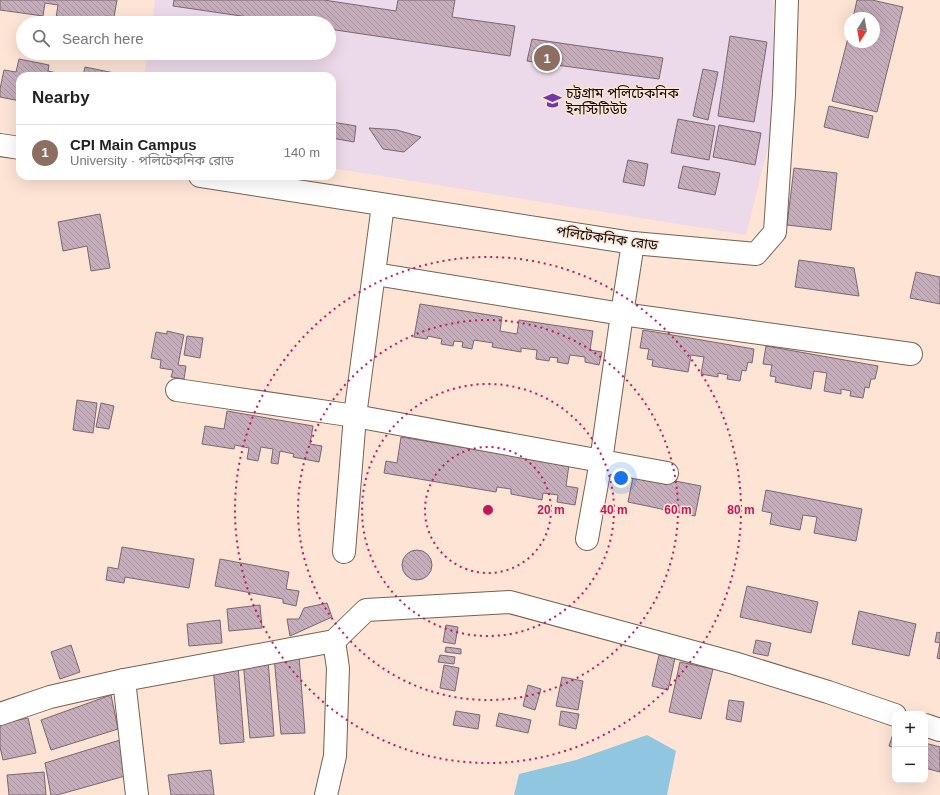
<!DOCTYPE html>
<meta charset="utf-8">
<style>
body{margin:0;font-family:Arial,"Noto Sans Bengali",sans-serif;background:#f6f6f6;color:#222}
.controls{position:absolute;right:12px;bottom:12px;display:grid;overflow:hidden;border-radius:8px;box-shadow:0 4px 16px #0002}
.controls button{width:36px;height:36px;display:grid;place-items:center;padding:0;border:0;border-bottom:1px solid #e0e0e0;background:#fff;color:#222;font:20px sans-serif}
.compass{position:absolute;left:844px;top:12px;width:36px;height:36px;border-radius:50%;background:#fff;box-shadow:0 4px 16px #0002;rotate:191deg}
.you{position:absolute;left:621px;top:478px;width:14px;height:14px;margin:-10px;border:3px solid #fff;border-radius:50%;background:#1a73e8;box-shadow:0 0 0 6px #1a73e833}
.badge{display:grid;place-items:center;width:26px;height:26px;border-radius:50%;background:#7137ad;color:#fff;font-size:13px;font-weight:700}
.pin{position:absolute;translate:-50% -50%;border:2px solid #fff;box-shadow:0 1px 4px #0006}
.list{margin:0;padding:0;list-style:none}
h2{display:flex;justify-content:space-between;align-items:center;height:52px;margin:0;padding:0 16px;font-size:17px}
h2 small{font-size:13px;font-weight:400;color:#767676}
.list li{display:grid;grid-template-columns:26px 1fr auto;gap:12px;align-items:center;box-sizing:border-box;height:56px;padding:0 16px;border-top:1px solid #e0e0e0}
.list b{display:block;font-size:15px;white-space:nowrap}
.list p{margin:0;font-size:13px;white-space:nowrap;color:#767676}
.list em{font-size:13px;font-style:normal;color:#767676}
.icon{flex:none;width:22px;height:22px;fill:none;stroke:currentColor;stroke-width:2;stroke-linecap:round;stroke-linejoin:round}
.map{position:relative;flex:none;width:940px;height:795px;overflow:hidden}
.search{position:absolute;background:#fff;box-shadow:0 4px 16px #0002;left:16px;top:16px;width:320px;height:44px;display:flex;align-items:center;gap:10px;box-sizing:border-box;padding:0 14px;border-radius:22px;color:#767676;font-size:15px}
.panel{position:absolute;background:#fff;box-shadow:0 4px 16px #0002;left:16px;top:72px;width:320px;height:108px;border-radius:12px}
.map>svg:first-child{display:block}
</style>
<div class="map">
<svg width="940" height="795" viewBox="0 0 940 795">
<defs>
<pattern id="building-back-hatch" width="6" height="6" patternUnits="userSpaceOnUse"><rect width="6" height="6" fill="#c6adbb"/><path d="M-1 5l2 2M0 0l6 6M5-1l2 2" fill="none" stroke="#a9949f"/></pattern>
</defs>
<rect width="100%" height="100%" fill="#fde4d5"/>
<polygon fill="#ecd9e9" points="155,0 773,0 773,126 746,235 332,168 332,76 144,76 148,53 329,53 329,23 152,23"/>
<polygon fill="#90c6df" points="647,735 676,751 667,795 514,795 519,774 576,760"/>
<g fill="url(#building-back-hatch)" stroke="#7c6673">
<polygon points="0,0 117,0 114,17 106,16 105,23 87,23 56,18 58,5 45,3 43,16 0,10"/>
<polygon points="174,0 324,0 396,11 398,0 455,0 452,17 515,26 510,56 329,29 329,23 289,23 173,6"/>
<polygon points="857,0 872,0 903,7 877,112 832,101 850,30 850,42 874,42 874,18 853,18"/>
<polygon points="730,36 767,42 754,122 718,116"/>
<polygon points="532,39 663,58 659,79 527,61"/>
<polygon points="19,59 49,65 48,71 71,76 20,76 20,101 0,97 0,89 4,70 16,72"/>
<polygon points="85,67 124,75 124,76 83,76"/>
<polygon points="703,69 718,72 708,120 693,116"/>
<polygon points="829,106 873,116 868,138 824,127"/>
<polygon points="678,119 715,126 709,160 671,153"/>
<polygon points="332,122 356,126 354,142 332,138"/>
<polygon points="719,125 761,133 755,165 713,157"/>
<polygon points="369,128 397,130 421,137 404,152 383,149"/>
<polygon points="628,160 648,164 644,186 623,182"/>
<polygon points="683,166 720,173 715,195 678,188"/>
<polygon points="794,168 837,173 831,230 787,225"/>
<polygon points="100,214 110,268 91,271 87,246 63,251 58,222"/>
<polygon points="799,260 854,268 859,296 795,287"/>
<polygon points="916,272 940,277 940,304 910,298"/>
<polygon points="420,304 502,317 500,331 517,334 519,320 593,331 590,350 602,352 599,365 585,362 585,357 570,355 568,364 557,362 558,358 550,357 549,361 536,359 537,350 521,348 521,352 492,347 493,343 474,340 472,349 462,347 463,342 454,341 453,346 441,344 442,339 428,336 427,339 414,337"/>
<polygon points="643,330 754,349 752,363 748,362 746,371 742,370 740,381 727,379 728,375 718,373 718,377 701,374 704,357 691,355 688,372 652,366 653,360 647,359 649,349 640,348"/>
<polygon points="167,331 184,335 178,365 186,366 184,379 171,377 173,370 160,368 161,360 151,358 156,332 167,334"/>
<polygon points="187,336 203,338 200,358 184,355"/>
<polygon points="766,346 878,366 875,379 871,379 869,388 865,387 863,398 850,396 851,391 841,389 841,394 824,391 827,373 814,371 811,389 775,382 776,377 770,376 772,365 763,364"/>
<polygon points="77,400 97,403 93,433 73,430"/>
<polygon points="101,403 114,406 109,429 96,427"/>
<polygon points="227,411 313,426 310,444 322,446 319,462 293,457 294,454 280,451 278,464 271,463 273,449 261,447 258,461 247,459 249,448 235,445 234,449 202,444 205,426 224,429"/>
<polygon points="401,437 569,465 566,486 578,488 575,505 557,502 558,495 543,493 542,500 511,494 511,489 497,487 496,492 384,473 386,461 397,463"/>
<polygon points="644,475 701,486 695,516 628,502 633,477"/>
<polygon points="766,490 862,509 856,541 814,533 817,517 803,515 800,530 770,524 772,513 762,511"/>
<polygon points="122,547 194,559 189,588 125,577 124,583 106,580 108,567 118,569"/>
<circle cx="417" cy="565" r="15"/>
<polygon points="220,559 289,572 286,589 299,591 296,606 283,603 283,599 215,586"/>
<polygon points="747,586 818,602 811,633 740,617"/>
<polygon points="327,603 332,617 290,636 287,619 299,619 304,608"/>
<polygon points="260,605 262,628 229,631 227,609"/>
<polygon points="859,611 916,624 909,656 852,644"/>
<polygon points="220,620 222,643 189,646 187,624"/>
<polygon points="446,625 458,627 455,644 443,642"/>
<polygon points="937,632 940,633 940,659 937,658 940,643 935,642"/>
<polygon points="756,640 771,643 768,656 753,653"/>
<polygon points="71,645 80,672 60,679 51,652"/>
<polygon points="446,647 461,649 461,654 445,652"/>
<polygon points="440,655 455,657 454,664 438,662"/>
<polygon points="659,655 675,658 668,690 652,686"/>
<polygon points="299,656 305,733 281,734 274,657"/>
<polygon points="268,660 274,736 250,738 243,661"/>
<polygon points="680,662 713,669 701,719 669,712"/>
<polygon points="444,665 459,668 455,691 440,688"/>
<polygon points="238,666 244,742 220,744 213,667"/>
<polygon points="562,677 583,681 578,710 556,706"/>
<polygon points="528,685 541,689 535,710 523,706"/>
<polygon points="111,695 118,729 51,750 41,720"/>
<polygon points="729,700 744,702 741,722 726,719"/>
<polygon points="456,711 480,715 478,729 453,725"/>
<polygon points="561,711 579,714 576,729 559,725"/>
<polygon points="499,713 531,720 528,733 496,726"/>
<polygon points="28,718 36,753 3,760 0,747 0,724"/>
<polygon points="893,734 895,734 895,748 889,746"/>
<polygon points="120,740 125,776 57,795 51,795 45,763"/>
<polygon points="925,743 940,747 940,772 925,768"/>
<polygon points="211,770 214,795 171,795 168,775"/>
<polygon points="44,772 46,795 9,795 7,775"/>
</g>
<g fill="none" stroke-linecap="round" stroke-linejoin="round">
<defs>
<g id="minor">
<polyline points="375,274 622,314 911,354"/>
<polyline points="177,390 355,416 667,473"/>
<polyline points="587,539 601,461 622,314 633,243"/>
<polyline points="344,552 355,416 383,205"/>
<polyline points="124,680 137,795"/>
<polyline points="0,714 50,697 124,680 334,641 366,610 510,602 734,663 828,692 895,715"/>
<polyline points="925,725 940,730"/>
<polyline points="326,795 335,756 338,668 334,641"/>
</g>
<g id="secondary">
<polyline points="0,145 20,148"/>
<polyline points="200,176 633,243 756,254 775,232 784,94 787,0"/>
</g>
</defs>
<use href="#minor" stroke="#766153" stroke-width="24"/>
<use href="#secondary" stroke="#766153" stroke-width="24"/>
<use href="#minor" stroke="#fff" stroke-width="22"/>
<use href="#secondary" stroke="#fff" stroke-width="22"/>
</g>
<g fill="none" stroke="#c2185b" stroke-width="2" stroke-dasharray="2 4">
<circle cx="488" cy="510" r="63"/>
<circle cx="488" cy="510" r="126"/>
<circle cx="488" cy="510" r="190"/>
<circle cx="488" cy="510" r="253"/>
</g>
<defs>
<symbol id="university-bare" viewBox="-9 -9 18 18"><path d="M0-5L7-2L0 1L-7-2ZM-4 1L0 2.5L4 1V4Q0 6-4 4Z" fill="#7137ad" stroke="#fde4d5" stroke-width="2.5" paint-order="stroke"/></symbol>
</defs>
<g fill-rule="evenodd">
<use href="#university-bare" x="540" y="88" width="25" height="25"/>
</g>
<g text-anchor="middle" stroke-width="3" stroke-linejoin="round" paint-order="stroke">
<g font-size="14" fill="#110a05" stroke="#fde4d5" text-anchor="start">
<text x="566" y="98">চট্টগ্রাম পলিটেকনিক<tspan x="566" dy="16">ইনস্টিটিউট</tspan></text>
</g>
<g font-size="14" fill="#110a05" stroke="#fde4d5">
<text transform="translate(607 238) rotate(8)" y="5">পলিটেকনিক রোড</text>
</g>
</g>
<circle cx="488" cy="510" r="6" fill="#c2185b" stroke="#fde4d5" stroke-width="2"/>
<g font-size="12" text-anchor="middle" font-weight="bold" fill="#c2185b" stroke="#fde4d5" stroke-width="3" stroke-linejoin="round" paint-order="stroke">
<text x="551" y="514">20 m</text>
<text x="614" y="514">40 m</text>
<text x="678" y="514">60 m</text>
<text x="741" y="514">80 m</text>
</g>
</svg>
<div class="controls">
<button>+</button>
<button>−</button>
</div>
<svg class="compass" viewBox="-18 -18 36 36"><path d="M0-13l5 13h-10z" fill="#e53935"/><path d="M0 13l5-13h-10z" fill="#767676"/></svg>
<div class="you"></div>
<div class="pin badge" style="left:547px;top:58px;background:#8d6e63">1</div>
<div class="search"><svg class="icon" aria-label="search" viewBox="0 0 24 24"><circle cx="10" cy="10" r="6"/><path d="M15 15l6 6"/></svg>Search here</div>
<section class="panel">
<h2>Nearby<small></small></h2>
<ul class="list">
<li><span class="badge" style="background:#8d6e63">1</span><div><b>CPI Main Campus</b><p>University · পলিটেকনিক রোড</p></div><em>140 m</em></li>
</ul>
</section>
</div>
